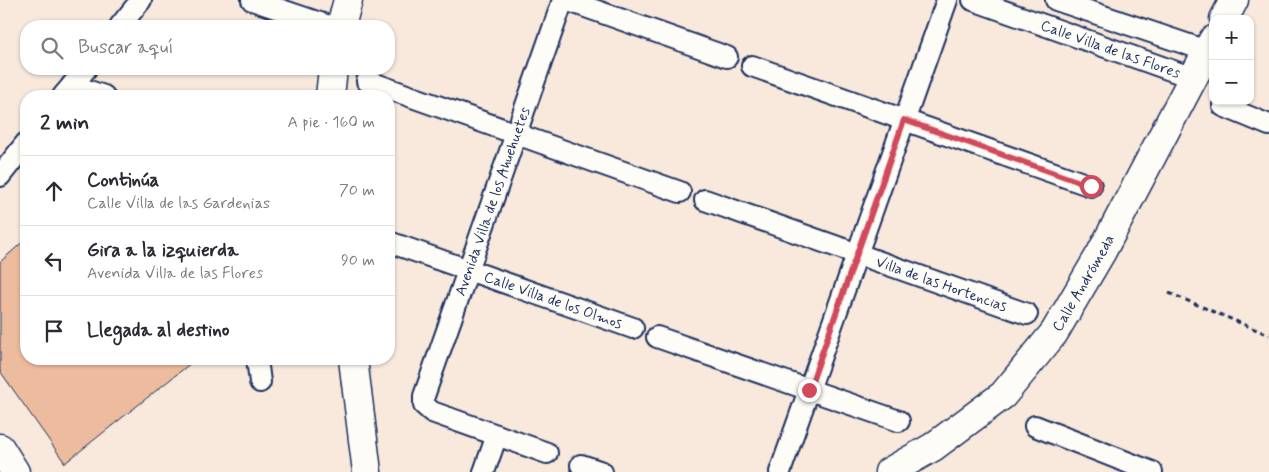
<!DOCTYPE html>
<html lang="es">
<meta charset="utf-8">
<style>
body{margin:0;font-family:Mynerve,sans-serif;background:#f7f7f7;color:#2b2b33}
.controls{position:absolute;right:15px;top:15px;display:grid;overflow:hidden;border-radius:10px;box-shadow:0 1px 4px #0004}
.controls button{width:45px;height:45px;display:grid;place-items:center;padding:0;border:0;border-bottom:1px solid #e1e1e2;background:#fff;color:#2b2b33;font:25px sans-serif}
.stop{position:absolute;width:15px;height:15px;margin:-11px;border:4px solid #d1495b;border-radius:50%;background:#fff}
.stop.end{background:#d1495b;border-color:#fff;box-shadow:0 1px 5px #0008}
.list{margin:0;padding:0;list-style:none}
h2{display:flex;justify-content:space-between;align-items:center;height:65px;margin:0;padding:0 20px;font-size:21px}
h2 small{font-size:16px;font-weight:400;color:#7c7c81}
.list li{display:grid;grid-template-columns:32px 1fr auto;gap:15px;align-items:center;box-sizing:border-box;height:70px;padding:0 20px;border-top:1px solid #e1e1e2}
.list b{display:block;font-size:19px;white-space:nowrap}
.list p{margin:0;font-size:16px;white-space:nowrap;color:#7c7c81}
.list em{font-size:16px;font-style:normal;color:#7c7c81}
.icon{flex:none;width:28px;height:28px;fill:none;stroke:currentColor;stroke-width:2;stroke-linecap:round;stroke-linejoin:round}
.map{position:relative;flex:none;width:1269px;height:472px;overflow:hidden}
.search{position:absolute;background:#fff;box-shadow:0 1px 4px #0004;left:20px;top:20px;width:375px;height:55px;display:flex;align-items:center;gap:12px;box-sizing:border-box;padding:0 18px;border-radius:20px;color:#7c7c81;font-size:19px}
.panel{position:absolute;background:#fff;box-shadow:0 1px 4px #0004;left:20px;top:90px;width:375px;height:275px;border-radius:20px}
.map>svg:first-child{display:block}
</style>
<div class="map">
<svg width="1269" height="472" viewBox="0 0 1269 472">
<rect width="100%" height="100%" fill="#f8e9dc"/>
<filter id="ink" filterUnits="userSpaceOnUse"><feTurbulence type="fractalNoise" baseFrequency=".02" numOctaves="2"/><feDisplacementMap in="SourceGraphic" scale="10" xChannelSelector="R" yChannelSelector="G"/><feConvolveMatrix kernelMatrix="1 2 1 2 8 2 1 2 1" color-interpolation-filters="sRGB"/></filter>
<g filter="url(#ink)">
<polygon fill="#edbc9e" stroke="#1b2f5e" points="26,239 26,359 196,359 65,463 0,371 0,262"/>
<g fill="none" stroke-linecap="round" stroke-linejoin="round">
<defs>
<g id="street">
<polyline points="252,0 329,26"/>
<polyline points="566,0 727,57"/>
<path id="s1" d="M973,0L1193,78"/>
<polyline points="1056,0 1207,51"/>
<polyline points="120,26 141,0"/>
<polyline points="752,66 1091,186"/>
<polyline points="367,81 680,192"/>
<polyline points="72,85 104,96"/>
<polyline points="63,96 86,69"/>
<polyline points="1223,106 1269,125"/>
<polyline points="0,176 26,143"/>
<path id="s2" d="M705,200L1027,314"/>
<path id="s3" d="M389,242L633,328"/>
<polyline points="657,337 899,421"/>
<polyline points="257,359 260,382"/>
<polyline points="1035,426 1152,472"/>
<path id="s4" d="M547,453L432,412L424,405V396L563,0"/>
<polyline points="581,465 602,472"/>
<polyline points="484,472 497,435"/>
<polyline points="780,472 947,0"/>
</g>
<g id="secondary">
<polyline points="1224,19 1234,0"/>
<polyline points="341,26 348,0"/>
<polyline points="330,96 333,69"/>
<polyline points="353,359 367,472"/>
<polyline points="0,448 15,472"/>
<path id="s5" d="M889,472L933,447L1003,395L1054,333L1101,253L1213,40"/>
</g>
</defs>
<use href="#street" stroke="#1b2f5e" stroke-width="24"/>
<use href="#secondary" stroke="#1b2f5e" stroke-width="31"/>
<polyline stroke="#1b2f5e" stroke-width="3" stroke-dasharray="5 4" stroke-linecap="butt" points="1169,293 1269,335"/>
<use href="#street" stroke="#fdfcf7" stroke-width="20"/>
<use href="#secondary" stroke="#fdfcf7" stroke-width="28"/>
</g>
</g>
<g fill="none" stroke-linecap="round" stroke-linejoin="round" filter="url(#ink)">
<polyline stroke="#d1495b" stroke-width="6" points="809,390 904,120 1091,186"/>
</g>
<g text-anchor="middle" stroke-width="5" stroke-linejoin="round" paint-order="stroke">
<g font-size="15" fill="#1b2f5e" stroke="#fdfcf7">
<text dy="5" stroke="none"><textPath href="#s1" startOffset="146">Calle Villa de las Flores</textPath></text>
<text dy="5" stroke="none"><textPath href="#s4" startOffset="348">Avenida Villa de los Ahuehuetes</textPath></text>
<text dy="5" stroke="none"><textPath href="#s5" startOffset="276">Calle Andrómeda</textPath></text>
<text dy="5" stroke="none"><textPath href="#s2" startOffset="251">Villa de las Hortencias</textPath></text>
<text dy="5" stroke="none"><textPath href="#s3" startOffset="174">Calle Villa de los Olmos</textPath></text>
</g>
</g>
</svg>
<div class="controls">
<button>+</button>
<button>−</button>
</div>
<div class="stop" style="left:1091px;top:186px"></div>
<div class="stop end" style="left:809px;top:390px"></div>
<div class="search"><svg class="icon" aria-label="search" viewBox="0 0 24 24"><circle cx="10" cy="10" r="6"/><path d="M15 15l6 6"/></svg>Buscar aquí</div>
<section class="panel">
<h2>2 min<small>A pie · 160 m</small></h2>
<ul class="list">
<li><svg class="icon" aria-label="ahead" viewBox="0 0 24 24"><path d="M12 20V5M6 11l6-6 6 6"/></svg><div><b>Continúa</b><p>Calle Villa de las Gardenias</p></div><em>70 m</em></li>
<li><svg class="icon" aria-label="left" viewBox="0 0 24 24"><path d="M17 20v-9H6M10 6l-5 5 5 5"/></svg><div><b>Gira a la izquierda</b><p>Avenida Villa de las Flores</p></div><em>90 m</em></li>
<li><svg class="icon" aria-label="arrive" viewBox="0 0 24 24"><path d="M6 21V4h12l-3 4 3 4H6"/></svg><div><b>Llegada al destino</b></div></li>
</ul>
</section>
</div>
